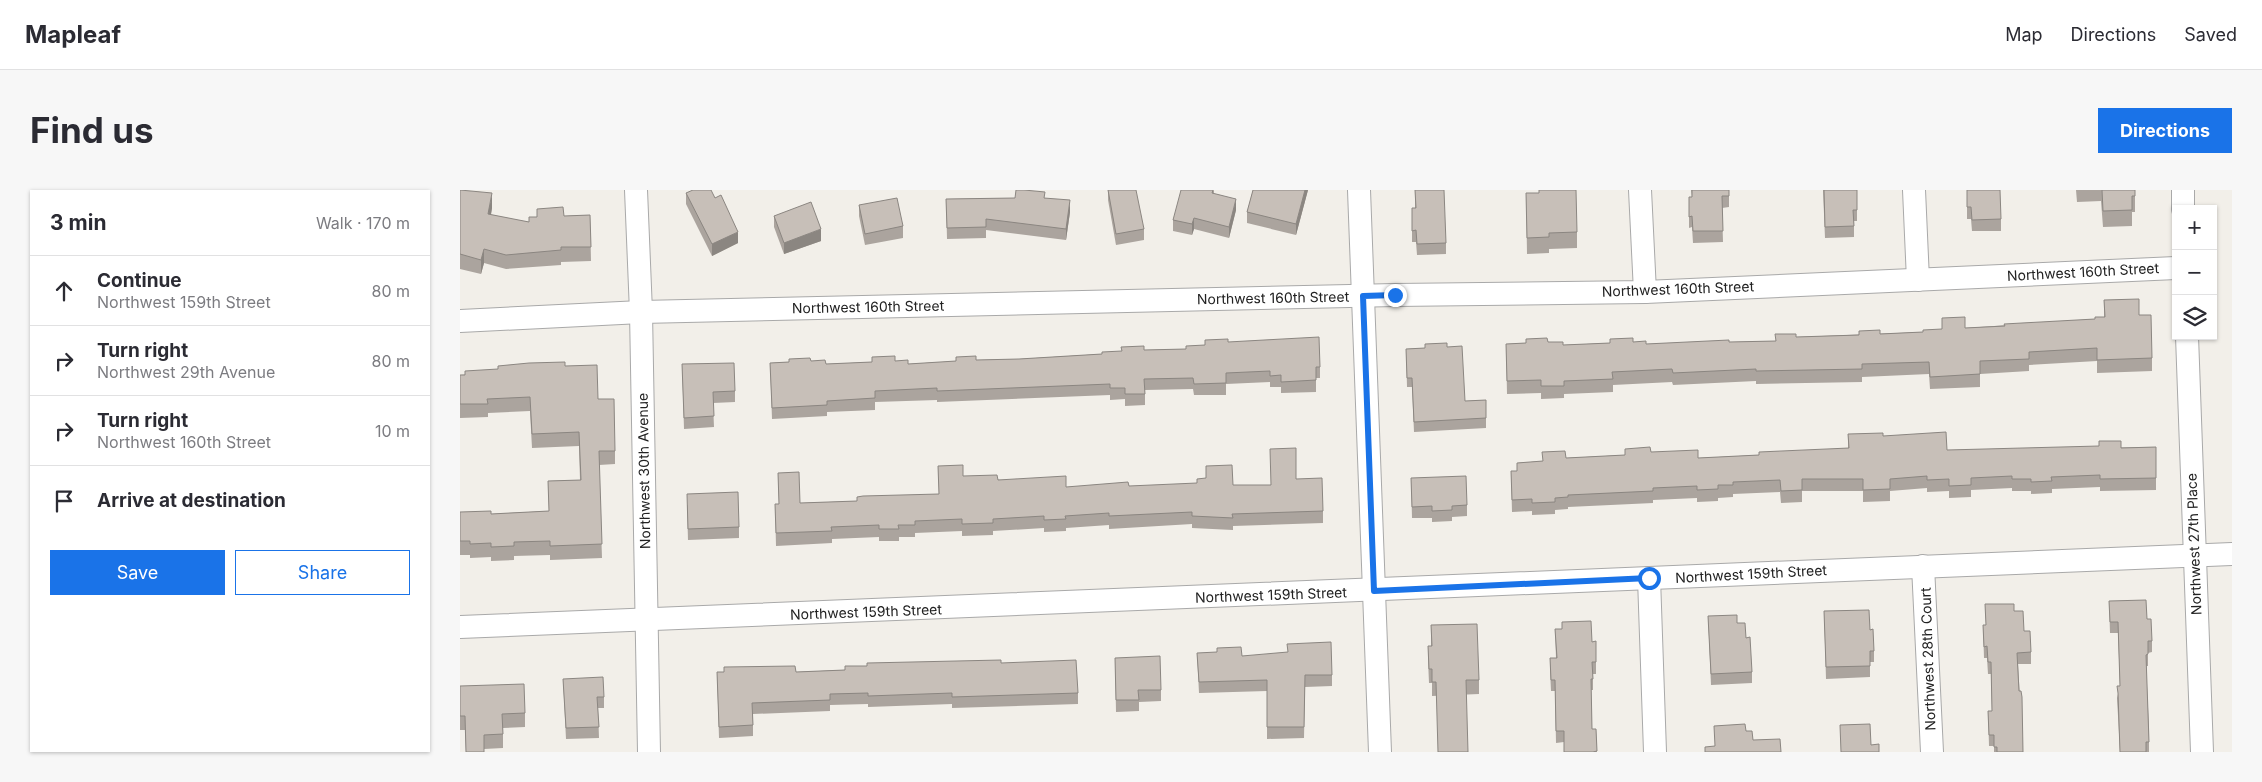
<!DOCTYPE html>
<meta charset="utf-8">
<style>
body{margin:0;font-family:Inter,sans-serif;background:#f7f7f7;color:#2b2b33}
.controls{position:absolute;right:15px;top:15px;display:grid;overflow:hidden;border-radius:0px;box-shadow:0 1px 4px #0004}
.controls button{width:45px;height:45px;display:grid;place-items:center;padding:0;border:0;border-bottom:1px solid #e1e1e2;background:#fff;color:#2b2b33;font:25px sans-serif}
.stop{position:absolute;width:15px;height:15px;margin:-11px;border:4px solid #1a73e8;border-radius:50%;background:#fff}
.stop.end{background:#1a73e8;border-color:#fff;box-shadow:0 1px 5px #0008}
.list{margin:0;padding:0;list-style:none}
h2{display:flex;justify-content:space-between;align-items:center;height:65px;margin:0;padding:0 20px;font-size:21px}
h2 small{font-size:16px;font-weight:400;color:#7c7c81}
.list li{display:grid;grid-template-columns:32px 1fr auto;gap:15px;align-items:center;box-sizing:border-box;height:70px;padding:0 20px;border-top:1px solid #e1e1e2}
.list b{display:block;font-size:19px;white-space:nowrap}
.list p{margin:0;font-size:16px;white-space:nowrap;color:#7c7c81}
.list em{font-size:16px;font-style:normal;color:#7c7c81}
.actions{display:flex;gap:10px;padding:15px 20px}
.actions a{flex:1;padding:11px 0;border:1px solid #1a73e8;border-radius:0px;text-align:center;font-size:18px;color:#1a73e8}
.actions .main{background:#1a73e8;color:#fff}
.icon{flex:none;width:28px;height:28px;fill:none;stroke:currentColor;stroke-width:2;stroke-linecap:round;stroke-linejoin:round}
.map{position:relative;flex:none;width:1772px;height:562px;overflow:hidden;border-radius:0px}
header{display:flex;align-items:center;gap:30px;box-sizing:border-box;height:70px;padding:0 25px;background:#fff;border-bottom:1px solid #e1e1e2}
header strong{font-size:24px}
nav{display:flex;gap:28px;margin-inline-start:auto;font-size:18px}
.intro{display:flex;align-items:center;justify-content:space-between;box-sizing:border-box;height:120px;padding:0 30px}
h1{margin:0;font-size:35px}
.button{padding:12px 22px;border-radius:0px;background:#1a73e8;color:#fff;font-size:18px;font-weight:700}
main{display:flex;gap:30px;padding:0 30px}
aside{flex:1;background:#fff;border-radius:0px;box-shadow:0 1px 4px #0004}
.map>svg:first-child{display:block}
</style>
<header>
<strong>Mapleaf</strong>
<nav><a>Map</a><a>Directions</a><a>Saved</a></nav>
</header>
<div class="intro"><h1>Find us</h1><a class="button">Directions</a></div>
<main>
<aside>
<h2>3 min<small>Walk · 170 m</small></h2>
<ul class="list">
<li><svg class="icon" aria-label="ahead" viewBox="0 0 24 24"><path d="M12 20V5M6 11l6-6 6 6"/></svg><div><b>Continue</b><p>Northwest 159th Street</p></div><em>80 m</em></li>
<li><svg class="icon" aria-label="right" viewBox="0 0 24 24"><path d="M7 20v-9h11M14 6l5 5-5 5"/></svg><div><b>Turn right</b><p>Northwest 29th Avenue</p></div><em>80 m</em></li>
<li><svg class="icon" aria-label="right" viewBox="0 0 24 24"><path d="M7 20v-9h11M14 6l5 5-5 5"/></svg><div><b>Turn right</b><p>Northwest 160th Street</p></div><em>10 m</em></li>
<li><svg class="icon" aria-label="arrive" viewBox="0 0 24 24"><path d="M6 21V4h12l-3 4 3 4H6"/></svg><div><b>Arrive at destination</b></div></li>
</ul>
<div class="actions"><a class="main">Save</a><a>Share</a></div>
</aside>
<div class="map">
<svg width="1772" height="562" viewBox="0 0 1772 562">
<rect width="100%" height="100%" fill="#f2efe9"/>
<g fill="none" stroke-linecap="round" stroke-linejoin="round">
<defs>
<g id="street">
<polyline points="176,0 181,122 189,562"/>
<polyline points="899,0 920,562"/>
<polyline points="1180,0 1185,102"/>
<polyline points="1454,0 1458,90"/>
<polyline points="1723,0 1723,19"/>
<polyline points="0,131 181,122 935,105 1185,102 1716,78"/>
<polyline points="1727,146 1742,562"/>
<polyline points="1463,376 1472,562"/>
<polyline points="1189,388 1195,562"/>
<polyline points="0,437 1772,364"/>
</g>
</defs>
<use href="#street" stroke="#a9a9a9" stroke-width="24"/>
<use href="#street" stroke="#fff" stroke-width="22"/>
</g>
<g fill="#aba49e">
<polygon points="0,0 32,18 31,25 69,32 104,26 130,25 131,71 101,72 101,75 46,79 24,73 21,84 0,79"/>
<polygon points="648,0 684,39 684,50 656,55 648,10"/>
<polygon points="754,0 754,4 776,20 769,48 734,39 732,45 713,41 713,30"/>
<polygon points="793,0 848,0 836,45 787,33 787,22"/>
<polygon points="955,0 986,53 986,64 957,65 956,52 952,52 952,18 955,18"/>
<polygon points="1231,0 1269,0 1269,17 1262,18 1263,52 1233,53 1232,37 1229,38 1229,7 1232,7"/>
<polygon points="1363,0 1397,0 1397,31 1394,31 1394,47 1365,48"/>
<polygon points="1507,0 1541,29 1541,41 1512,41 1511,29 1507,29"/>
<polygon points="1616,0 1675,0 1675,22 1672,22 1672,36 1643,37 1641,11 1617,12"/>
<polygon points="226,3 255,8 278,53 252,66 226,14"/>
<polygon points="1066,3 1078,3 1117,42 1117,58 1089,59 1089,63 1067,64"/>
<polygon points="585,8 610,22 606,50 526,40 526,48 487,49 486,9"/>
<polygon points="399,15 443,36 443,48 405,55 399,26"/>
<polygon points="314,26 361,51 324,64 314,37"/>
<polygon points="1644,110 1679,125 1692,168 1692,181 1637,183 1637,171 1569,175 1569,181 1520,184 1520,197 1470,199 1469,184 1402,187 1402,192 1296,194 1296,191 1213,195 1212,192 1153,195 1153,202 1104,204 1104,208 1081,209 1081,203 1047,204 1046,154 1088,152 1103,155 1173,152 1186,154 1315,151 1336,147 1463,142 1505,138 1635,129 1644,127"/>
<polygon points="768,152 860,177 860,188 856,188 856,202 821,203 821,197 810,197 810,192 766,194 766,205 734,205 733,199 685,200 685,215 665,216 665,209 650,210 650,205 477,212 477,210 415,212 415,220 367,222 367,226 312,229 310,173 351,171 366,174 435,171 448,174 516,170 559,169 642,164 684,160 726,159 745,155"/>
<polygon points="987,157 1005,211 1026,210 1026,238 954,242 952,197 947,197 946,159"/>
<polygon points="222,174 275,201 275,212 253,213 254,237 224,239"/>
<polygon points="105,176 138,209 155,261 155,274 139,275 142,368 90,370 90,365 54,366 54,370 31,371 31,367 10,368 10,365 0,365 0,322 31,324 89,321 88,291 120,290 119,256 72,258 70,221 28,223 28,227 0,228 0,185"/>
<polygon points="1388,244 1423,246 1487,260 1696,257 1696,300 1640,301 1640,297 1592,299 1592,303 1571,304 1571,301 1552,301 1552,298 1511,300 1511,307 1489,308 1489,301 1467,302 1467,298 1430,301 1430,311 1403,312 1403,301 1342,301 1342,312 1321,313 1320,302 1273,304 1273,307 1258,308 1258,311 1237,312 1237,308 1193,310 1193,313 1108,317 1108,319 1095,320 1095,324 1072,325 1072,321 1052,322 1051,281 1057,281 1057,273 1082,271 1106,268 1165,265 1165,259 1238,268 1299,265 1388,258"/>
<polygon points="478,276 503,286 606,297 810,295 836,289 863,321 863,333 773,336 773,340 732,338 732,334 649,339 649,335 606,338 606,341 584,342 584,338 533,341 533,345 502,346 502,341 455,343 455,347 439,347 439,351 419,351 419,347 372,349 372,353 316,356 315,314 319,314 318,283 340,313 397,311 479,304"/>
<polygon points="951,288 1007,315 1007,326 992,327 992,331 972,332 972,328 952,328"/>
<polygon points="227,315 279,337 279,348 228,350"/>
<polygon points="1649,411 1687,429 1692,451 1692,462 1688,463 1688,476 1686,476 1689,538 1689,562 1660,562 1657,508 1660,496 1658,443 1650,443"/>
<polygon points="1525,414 1554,421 1564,441 1571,462 1571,474 1558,474 1563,562 1534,562 1534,556 1529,556 1528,521 1532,521 1531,484 1528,484 1527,468 1524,468 1523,435 1526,435"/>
<polygon points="1364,421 1410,440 1414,461 1414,472 1410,472 1410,487 1366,489"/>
<polygon points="1248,426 1277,433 1292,482 1292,493 1251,495"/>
<polygon points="971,435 1019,490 1019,504 972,506 972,493 969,493 968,470 968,456 971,456"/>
<polygon points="1095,439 1132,452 1136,472 1136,484 1133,484 1133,500 1131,500 1132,539 1136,539 1137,562 1104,562 1104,552 1096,553 1095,501 1091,501 1090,480 1090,468 1096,468"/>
<polygon points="737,463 782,466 872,485 872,496 845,497 844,548 807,549 807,501 739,503"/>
<polygon points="655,468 701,500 701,511 679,512 679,521 656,522"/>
<polygon points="541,473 618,503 618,514 492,518 492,514 408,517 408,514 370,515 370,521 293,524 293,546 259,548 257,482 336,482"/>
<polygon points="103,489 144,507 144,518 138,518 139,548 106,549"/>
<polygon points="0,496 65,523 65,537 43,538 43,558 24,559 24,562 6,562 5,540 0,540"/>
</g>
<g fill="#8b8681">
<polygon points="845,0 848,0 836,45 836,34"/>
<polygon points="32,3 32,18 28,39 28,24"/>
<polygon points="776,9 776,20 769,48 769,37"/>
<polygon points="610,10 610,22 606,50 606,39"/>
<polygon points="734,28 734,39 732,45 732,34"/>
<polygon points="361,39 361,51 324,64 324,53"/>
<polygon points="278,42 278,53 252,66 252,54"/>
<polygon points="24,59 24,73 21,84 21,70"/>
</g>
<g fill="#c7bfb8" stroke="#8b8681">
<polygon points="0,0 32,3 28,24 69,32 69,27 77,27 77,19 103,17 104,26 130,25 131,57 101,57 101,60 46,65 24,59 21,70 0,64"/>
<polygon points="233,0 251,0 255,8 261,5 278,42 252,54 226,3"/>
<polygon points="556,0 564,0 585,2 584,8 610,10 606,39 526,29 526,37 487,38 486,9 555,8"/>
<polygon points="648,0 676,0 684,39 656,44"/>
<polygon points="721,0 753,0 752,3 776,9 769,37 734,28 732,34 713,30"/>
<polygon points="793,0 845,0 836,34 787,22"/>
<polygon points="955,0 984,0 986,53 957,54 956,40 952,41 952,18 956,18"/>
<polygon points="1079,0 1116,0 1117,42 1089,43 1089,47 1067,48 1066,3 1079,3"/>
<polygon points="1232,0 1269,0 1269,6 1262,6 1263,41 1233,41 1232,26 1229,27 1229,7 1232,7"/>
<polygon points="1364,0 1397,0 1397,20 1393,20 1394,36 1365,37"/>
<polygon points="1507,0 1540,0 1541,29 1512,30 1511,17 1507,17"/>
<polygon points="1642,0 1675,0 1675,6 1672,6 1672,20 1643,21"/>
<polygon points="437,8 443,36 405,44 399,15"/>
<polygon points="351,12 361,39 324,53 314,26"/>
<polygon points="1679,109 1679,125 1691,125 1692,168 1637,170 1637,158 1569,162 1569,169 1520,171 1520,184 1470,187 1469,172 1402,174 1402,179 1296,181 1296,179 1213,183 1212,179 1152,182 1153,189 1104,191 1104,196 1081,196 1081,190 1047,191 1046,154 1066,153 1066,149 1087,148 1088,152 1103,152 1103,155 1150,153 1150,149 1173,148 1173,152 1186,151 1186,154 1269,150 1269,152 1316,151 1315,144 1336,144 1336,147 1399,145 1399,141 1420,140 1420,144 1463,142 1463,140 1482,139 1482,128 1505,127 1505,138 1545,136 1544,134 1635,129 1635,127 1645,127 1644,110"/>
<polygon points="859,147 860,177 856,177 856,190 821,192 821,185 810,186 810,181 766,183 766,193 734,194 733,188 684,189 685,204 665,204 665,198 650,198 650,194 477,201 477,198 415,201 415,208 367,211 367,215 312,218 310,173 329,172 329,169 350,168 351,171 365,170 366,174 412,172 412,167 435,166 435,171 448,170 448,174 496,171 496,167 516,166 516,170 559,169 642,164 642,162 662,161 661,157 684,156 684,160 726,159 726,156 745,155 745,150 768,149 768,152"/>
<polygon points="987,153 987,157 1002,156 1005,211 1026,210 1026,228 954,232 952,188 947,188 946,159 965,158 965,154"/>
<polygon points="105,172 105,176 137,175 138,209 154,209 155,261 139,261 142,354 90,356 90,351 54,352 54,356 31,357 31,353 10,354 10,351 0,351 0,322 31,321 31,324 89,321 88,291 121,290 119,242 72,244 70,207 27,209 28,214 0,214 0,185 5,185 5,181 38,179 38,176 69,173"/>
<polygon points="274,173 275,201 253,202 254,226 224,228 222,174"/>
<polygon points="1486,242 1487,260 1639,256 1639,251 1661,251 1661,258 1696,257 1696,288 1640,289 1640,285 1591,287 1592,291 1571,292 1571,289 1552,289 1552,286 1511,288 1511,295 1489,296 1489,289 1467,290 1467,286 1430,289 1430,299 1403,300 1403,289 1342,289 1342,300 1321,301 1320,290 1273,292 1273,295 1258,295 1258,299 1237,300 1237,296 1193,298 1193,301 1108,305 1108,307 1095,308 1095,312 1072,313 1072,309 1052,310 1051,281 1057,281 1057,273 1083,271 1082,262 1105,261 1106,268 1165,265 1165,259 1190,257 1191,262 1238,260 1238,268 1299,265 1299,262 1389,258 1388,244 1423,243 1423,246"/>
<polygon points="836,258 836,289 862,288 863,321 772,324 773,328 732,326 732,322 649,326 649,323 605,326 606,329 584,330 584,326 533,329 533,333 502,334 502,329 455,331 455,335 438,335 439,339 419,339 419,335 371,337 372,341 316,343 315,314 319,314 318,283 339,282 340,313 397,311 397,307 403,306 479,304 478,276 503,275 503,286 537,285 538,290 606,286 606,297 668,292 669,296 737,293 737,289 746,288 746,276 772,275 773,295 811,295 810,259"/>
<polygon points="1006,286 1007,315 992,316 992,320 972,321 972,316 952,317 951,288"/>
<polygon points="278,302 279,337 228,339 227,304"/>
<polygon points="1686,410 1687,429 1691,429 1692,451 1688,451 1688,464 1686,465 1689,552 1686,552 1686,562 1660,562 1658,503 1657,496 1660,496 1658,432 1650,432 1649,411"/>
<polygon points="1525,414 1554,414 1554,421 1563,421 1564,441 1570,441 1571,462 1557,463 1559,501 1561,501 1562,507 1563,562 1537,562 1537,557 1534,557 1534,545 1529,545 1528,521 1532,521 1531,472 1528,472 1527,456 1524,457 1523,435 1526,435"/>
<polygon points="1409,420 1410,440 1413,439 1414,461 1410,461 1410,476 1366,477 1364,421"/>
<polygon points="1277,425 1277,433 1285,433 1286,448 1290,447 1292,482 1251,484 1248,426"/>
<polygon points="1131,431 1132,452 1136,451 1136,472 1132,472 1133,489 1131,489 1132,539 1136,539 1137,561 1133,562 1104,562 1104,541 1096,541 1095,490 1091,490 1090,468 1097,468 1095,439 1102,439 1102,432"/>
<polygon points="1017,434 1019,490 1006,490 1008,562 978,562 976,492 972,492 972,479 969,479 968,456 972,456 971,435"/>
<polygon points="871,452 872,485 845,485 844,537 807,537 807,490 739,492 737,463 757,462 757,458 781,457 782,466 828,462 827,454"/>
<polygon points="700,466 701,500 678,500 679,510 656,510 655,468"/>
<polygon points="541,470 541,473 616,470 618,503 492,507 492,503 408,506 408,503 370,504 370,510 292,513 293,535 259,537 257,482 264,482 264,477 335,476 336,482 385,480 385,476 407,476 407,473"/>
<polygon points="143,487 144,507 137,507 139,537 106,538 103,489"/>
<polygon points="64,494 65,523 42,524 43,544 24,545 24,562 6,562 5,526 0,526 0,496"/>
<polygon points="1285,534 1286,541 1292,541 1293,550 1320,549 1321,562 1245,562 1245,557 1255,556 1254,536"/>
<polygon points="1410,534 1411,555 1419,554 1419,562 1381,562 1380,535"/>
</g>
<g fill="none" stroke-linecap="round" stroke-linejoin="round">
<polyline stroke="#1a73e8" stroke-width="6" points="935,105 903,106 914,401 1189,388"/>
</g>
<g text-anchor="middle" stroke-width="4" stroke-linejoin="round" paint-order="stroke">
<g font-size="14" fill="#222" stroke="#fff">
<text transform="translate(1623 82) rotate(-3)" y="5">Northwest 160th Street</text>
<text transform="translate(1218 99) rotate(-2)" y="5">Northwest 160th Street</text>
<text transform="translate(813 108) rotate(-1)" y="5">Northwest 160th Street</text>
<text transform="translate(408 117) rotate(-1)" y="5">Northwest 160th Street</text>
<text transform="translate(184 281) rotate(-91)" y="5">Northwest 30th Avenue</text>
<text transform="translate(1734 354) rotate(-92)" y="5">Northwest 27th Place</text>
<text transform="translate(1291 384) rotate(-3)" y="5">Northwest 159th Street</text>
<text transform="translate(811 405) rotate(-2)" y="5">Northwest 159th Street</text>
<text transform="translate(406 422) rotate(-2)" y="5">Northwest 159th Street</text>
<text transform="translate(1468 469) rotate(-92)" y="5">Northwest 28th Court</text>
</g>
</g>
</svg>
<div class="controls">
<button>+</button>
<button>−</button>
<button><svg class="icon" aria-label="layers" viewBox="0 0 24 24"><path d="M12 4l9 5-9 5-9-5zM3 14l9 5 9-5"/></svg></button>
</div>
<div class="stop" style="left:1189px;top:388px"></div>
<div class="stop end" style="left:935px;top:105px"></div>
</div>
</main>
